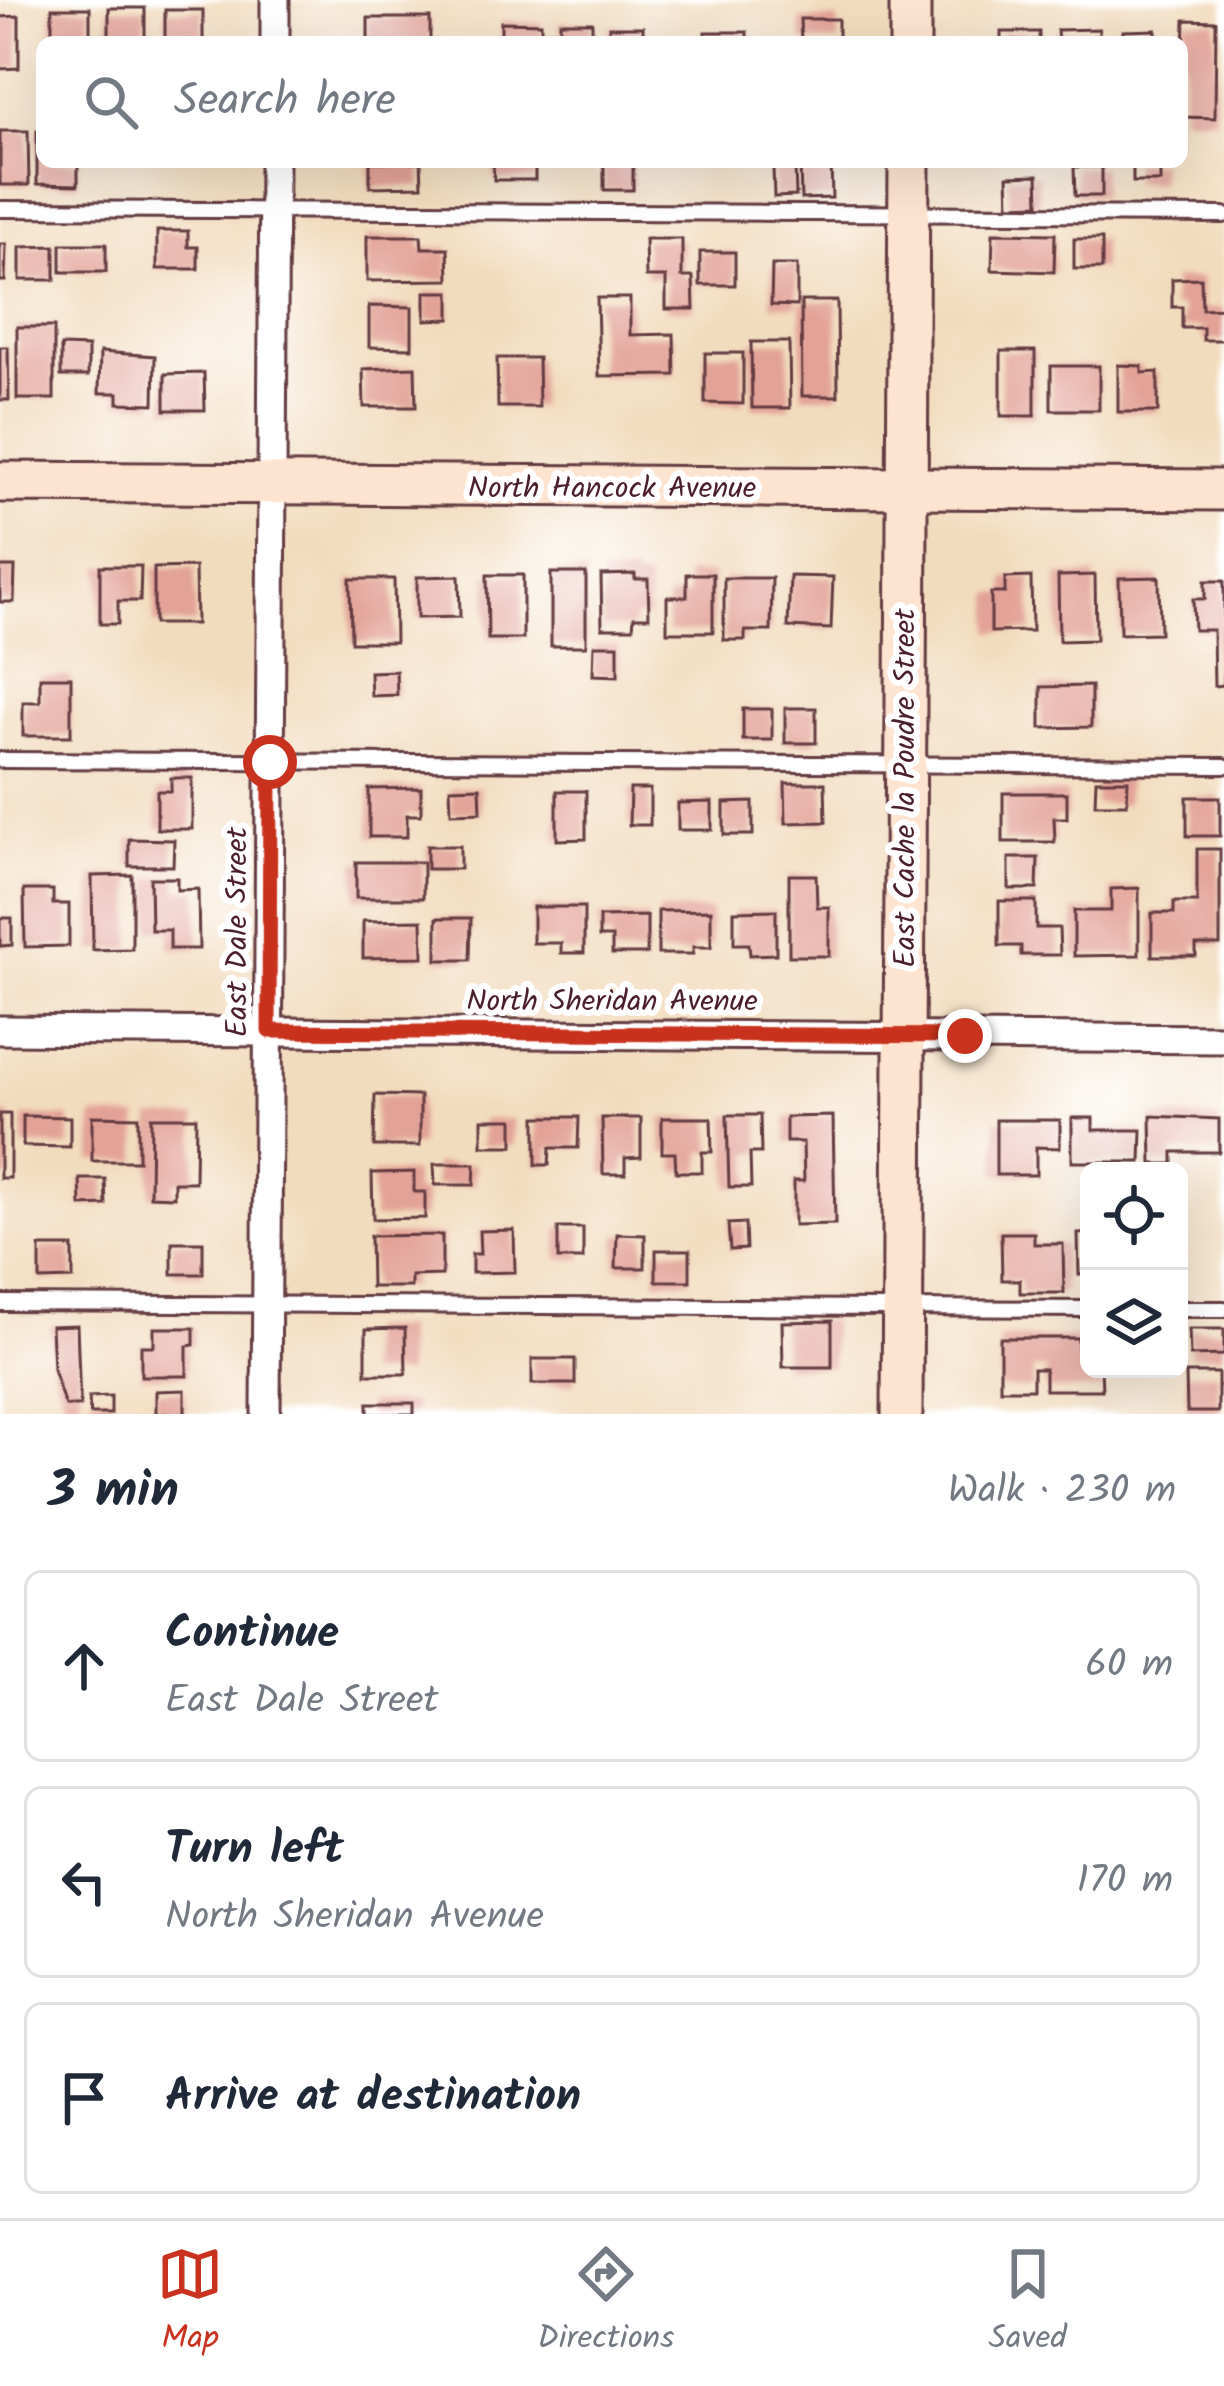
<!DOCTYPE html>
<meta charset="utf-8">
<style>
body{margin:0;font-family:Kalam,sans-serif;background:#f6f6f7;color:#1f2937}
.controls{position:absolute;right:36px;bottom:36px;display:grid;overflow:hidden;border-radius:18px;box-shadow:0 12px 48px #0002}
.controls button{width:108px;height:108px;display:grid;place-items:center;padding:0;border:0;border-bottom:3px solid #e0e1e3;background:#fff;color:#1f2937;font:60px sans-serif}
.stop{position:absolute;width:36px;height:36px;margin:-27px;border:9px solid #c8321e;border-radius:50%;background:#fff}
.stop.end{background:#c8321e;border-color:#fff;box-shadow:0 3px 12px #0008}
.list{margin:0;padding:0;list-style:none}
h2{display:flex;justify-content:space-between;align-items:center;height:156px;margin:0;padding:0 48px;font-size:51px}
h2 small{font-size:39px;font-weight:400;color:#747a83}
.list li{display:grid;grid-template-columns:78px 1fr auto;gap:36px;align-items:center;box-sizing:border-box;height:192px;margin:0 24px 24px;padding:0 24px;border:3px solid #e0e1e3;border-radius:18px}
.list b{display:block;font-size:45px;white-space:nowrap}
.list p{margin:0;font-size:39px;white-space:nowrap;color:#747a83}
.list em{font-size:39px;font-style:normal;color:#747a83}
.icon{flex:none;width:66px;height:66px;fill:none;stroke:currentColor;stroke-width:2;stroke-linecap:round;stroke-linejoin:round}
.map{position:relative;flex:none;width:1224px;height:1414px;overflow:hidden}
.search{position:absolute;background:#fff;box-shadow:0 12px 48px #0002;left:36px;right:36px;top:36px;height:132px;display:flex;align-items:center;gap:30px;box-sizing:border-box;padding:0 42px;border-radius:18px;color:#747a83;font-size:45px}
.sheet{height:804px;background:#fff}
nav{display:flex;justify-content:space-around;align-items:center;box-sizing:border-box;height:168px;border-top:3px solid #e0e1e3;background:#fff;font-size:33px;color:#747a83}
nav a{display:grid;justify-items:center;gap:6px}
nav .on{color:#c8321e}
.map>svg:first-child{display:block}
</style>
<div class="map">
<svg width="1224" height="1414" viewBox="0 0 1224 1414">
<rect width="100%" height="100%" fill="#fff"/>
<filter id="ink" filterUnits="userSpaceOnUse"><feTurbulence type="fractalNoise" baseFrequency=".00833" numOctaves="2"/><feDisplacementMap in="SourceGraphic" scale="24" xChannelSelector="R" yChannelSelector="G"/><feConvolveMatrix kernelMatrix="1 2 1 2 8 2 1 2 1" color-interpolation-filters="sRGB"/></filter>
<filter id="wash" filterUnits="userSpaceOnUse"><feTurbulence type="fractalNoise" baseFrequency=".004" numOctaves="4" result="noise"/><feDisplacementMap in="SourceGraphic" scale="48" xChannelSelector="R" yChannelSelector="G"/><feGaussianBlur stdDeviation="2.7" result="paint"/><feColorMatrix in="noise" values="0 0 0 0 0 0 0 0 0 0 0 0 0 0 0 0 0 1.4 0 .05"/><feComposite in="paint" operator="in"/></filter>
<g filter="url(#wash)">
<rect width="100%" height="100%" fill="#f2dcbe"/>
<g id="blocks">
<g fill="#e3a297">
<rect x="52" y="8" width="38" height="34"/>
<rect x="109" y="8" width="36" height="34"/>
<rect x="165" y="10" width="38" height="32"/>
<polygon points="19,16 19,68 0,69 0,17"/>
<rect x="368" y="18" width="62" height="24"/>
<polygon points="800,19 838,19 838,42 801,42"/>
<polygon points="1185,20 1216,21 1215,118 1182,117"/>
<polygon points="501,22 541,23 541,42 501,42"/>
<rect x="560" y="22" width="32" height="20"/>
<rect x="609" y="27" width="34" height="15"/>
<polygon points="1099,29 1099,42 1058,42 1057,30"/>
<polygon points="1156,30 1156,42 1123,42 1123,31"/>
<polygon points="705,32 747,32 747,42 706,42"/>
<rect x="1001" y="32" width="38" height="10"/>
<polygon points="0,131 28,131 29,185 0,185"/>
<polygon points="37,131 42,131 42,162 78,162 78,185 37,184"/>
<polygon points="370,162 421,162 422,186 370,187"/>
<polygon points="493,162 535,162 535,180 494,180"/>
<rect x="604" y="162" width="29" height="28"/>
<rect x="1133" y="162" width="27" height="20"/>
<polygon points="800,164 831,164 832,198 801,199"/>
<polygon points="795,167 796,196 774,197 773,168"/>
<polygon points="1074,167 1102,167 1102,196 1075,196"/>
<polygon points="1038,175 1039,204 1009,205 1008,176"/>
<polygon points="157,231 188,231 188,247 198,247 198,269 157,269"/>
<polygon points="993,233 1055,234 1054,272 992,270"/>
<polygon points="367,236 421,236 422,248 448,248 449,280 367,281"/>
<polygon points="645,239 682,239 682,277 693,277 694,309 666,309 666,277 646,277"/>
<rect x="1074" y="239" width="28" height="30"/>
<polygon points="0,244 6,244 5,281 0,281"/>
<rect x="61" y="244" width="45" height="28"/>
<polygon points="55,246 55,280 20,280 20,247"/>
<rect x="700" y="252" width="35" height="33"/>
<polygon points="772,265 797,265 797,306 771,305"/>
<polygon points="1201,278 1202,309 1224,308 1224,340 1203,340 1203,328 1182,328 1182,307 1172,307 1172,279"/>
<polygon points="425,292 450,292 450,319 425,320"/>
<polygon points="597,298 630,298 630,335 674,334 675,375 599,376"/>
<polygon points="801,301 837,301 838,396 802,396"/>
<polygon points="369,306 412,307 412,348 369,347"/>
<rect x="17" y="327" width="37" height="72"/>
<polygon points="751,342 789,342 790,408 752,408"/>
<polygon points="61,346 88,347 88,376 61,376"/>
<polygon points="0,347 8,347 9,400 0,400"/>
<rect x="1001" y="351" width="34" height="65"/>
<polygon points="100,352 155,356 154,404 118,403 118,393 99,393"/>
<polygon points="705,353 743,353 743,404 705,403"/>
<polygon points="497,358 538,358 539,407 498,407"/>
<polygon points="1118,365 1142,366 1142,373 1158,372 1158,412 1118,412"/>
<rect x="1051" y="366" width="48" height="44"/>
<polygon points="415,367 416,407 364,407 363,369"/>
<polygon points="204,373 205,410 165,410 165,374"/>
<polygon points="100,566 141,566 140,601 118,601 118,624 100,624"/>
<polygon points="0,567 15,567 14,602 0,602"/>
<polygon points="195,567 196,624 154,624 154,568"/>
<rect x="551" y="573" width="35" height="73"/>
<polygon points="635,574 635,579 648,579 649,617 634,617 633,628 602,628 601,575"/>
<polygon points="687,574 713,574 713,632 667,632 667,597 687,597"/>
<polygon points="487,575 523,575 523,639 488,639"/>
<polygon points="1095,575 1096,640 1059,641 1058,576"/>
<polygon points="459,576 460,617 417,618 417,577"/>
<polygon points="790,576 833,577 831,629 788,627"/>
<polygon points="1031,577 1032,631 991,632 991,593 1005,593 1005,578"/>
<polygon points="1159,577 1160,633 1120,634 1119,578"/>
<polygon points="724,578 772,578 771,631 745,631 745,640 724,640"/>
<polygon points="350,579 394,579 395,642 351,642"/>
<polygon points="1205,581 1224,581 1224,685 1214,686 1213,630 1194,630 1193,599 1205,599"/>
<polygon points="594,645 618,645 618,676 593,675"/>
<polygon points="396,671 397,695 371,696 370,672"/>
<polygon points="40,677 71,677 71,736 23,736 23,702 40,702"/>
<polygon points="1091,686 1091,727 1041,728 1041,687"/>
<rect x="785" y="708" width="31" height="35"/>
<rect x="743" y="709" width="29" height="31"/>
<polygon points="171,778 192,778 192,829 157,829 157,791 171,791"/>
<polygon points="1096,780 1128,780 1127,804 1095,804"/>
<polygon points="785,783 825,783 826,822 786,823"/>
<polygon points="480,787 481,812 451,813 450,788"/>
<polygon points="421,788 421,815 407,815 407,837 369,837 369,789"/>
<polygon points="630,789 650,789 650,825 629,825"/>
<polygon points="557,791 586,791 586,839 557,840"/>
<polygon points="1003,793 1067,793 1067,818 1054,818 1055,842 1003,842"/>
<rect x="1187" y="797" width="33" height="39"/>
<polygon points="712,802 712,830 678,830 678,803"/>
<polygon points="753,802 753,835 724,835 724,803"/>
<polygon points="129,839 174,840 173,866 129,866"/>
<rect x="427" y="846" width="33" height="23"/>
<polygon points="1197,849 1220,849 1220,945 1196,945 1196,956 1152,956 1152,913 1174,913 1174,902 1197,902"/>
<polygon points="1009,858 1038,858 1037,889 1009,889"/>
<rect x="356" y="862" width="67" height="36"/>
<polygon points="132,875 132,949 93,950 92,876"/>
<polygon points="789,875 816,875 817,907 829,907 829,956 789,956"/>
<polygon points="150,878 177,878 177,890 198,889 199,949 170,949 170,930 151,930"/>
<polygon points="1139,888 1139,955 1074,956 1074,911 1111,911 1111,889"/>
<polygon points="24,890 53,890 53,904 69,904 69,946 25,947"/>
<polygon points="999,901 1036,901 1036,928 1059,928 1060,955 1021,955 1021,946 999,946"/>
<polygon points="533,907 584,907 584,953 561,953 561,943 533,943"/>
<polygon points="711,910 711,947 693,947 693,954 658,954 658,911"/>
<polygon points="776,910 776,954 750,955 749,944 734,944 734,911"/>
<polygon points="647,916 647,954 612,954 612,937 599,937 599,917"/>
<polygon points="0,918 12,918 12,945 0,946"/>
<polygon points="437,918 471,918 470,960 437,960"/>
<polygon points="422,920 423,957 363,958 363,921"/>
<polygon points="375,1095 420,1096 420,1146 374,1146"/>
<rect x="0" y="1114" width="10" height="64"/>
<polygon points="727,1115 760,1115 761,1153 750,1153 751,1187 729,1187"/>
<polygon points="23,1116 70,1117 70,1147 23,1146"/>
<polygon points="92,1116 138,1117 138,1161 92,1161"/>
<polygon points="833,1116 835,1224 794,1225 794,1181 804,1181 803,1142 786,1142 786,1117"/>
<polygon points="1151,1116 1219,1119 1219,1152 1173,1152 1173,1164 1152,1164"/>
<polygon points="151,1117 196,1117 195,1182 174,1182 174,1197 150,1196"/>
<polygon points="536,1117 579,1117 578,1148 550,1148 549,1165 536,1165"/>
<polygon points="602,1118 641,1118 641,1157 625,1158 625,1174 603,1174"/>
<polygon points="662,1118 711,1118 712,1152 702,1152 702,1172 676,1172 675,1153 662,1153"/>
<polygon points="1072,1118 1093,1118 1093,1130 1142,1130 1141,1162 1072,1162"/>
<rect x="482" y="1119" width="31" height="27"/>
<polygon points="996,1120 1060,1120 1060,1148 1036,1147 1036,1175 996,1175"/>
<polygon points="434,1164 475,1164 474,1185 435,1185"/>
<polygon points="414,1172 414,1192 425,1192 425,1218 373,1219 372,1173"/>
<polygon points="80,1179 105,1179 106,1205 81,1206"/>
<polygon points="745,1223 746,1249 730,1250 728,1224"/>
<rect x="558" y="1228" width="25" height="31"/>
<polygon points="514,1230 515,1272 472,1273 472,1254 480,1254 479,1231"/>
<polygon points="1001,1233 1034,1233 1034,1244 1063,1244 1064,1293 1020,1293 1020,1280 1002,1280"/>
<polygon points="1089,1233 1089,1274 1079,1275 1078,1234"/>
<polygon points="617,1234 645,1235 645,1268 616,1268"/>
<polygon points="442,1235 442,1275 411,1276 411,1287 371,1287 370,1236"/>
<rect x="172" y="1242" width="31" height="32"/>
<polygon points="40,1247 73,1247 73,1279 40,1280"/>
<rect x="656" y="1250" width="34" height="31"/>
<polygon points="832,1321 832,1367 783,1367 782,1322"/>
<polygon points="77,1325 80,1406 65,1406 53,1369 51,1326"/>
<polygon points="154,1328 194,1328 194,1345 187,1346 187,1376 141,1376 141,1346 154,1346"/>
<polygon points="405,1328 406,1374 366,1374 366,1329"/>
<polygon points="1189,1329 1224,1329 1224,1355 1190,1356"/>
<polygon points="1000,1338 1078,1338 1078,1357 1089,1356 1089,1369 1101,1369 1102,1390 1045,1390 1045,1369 1033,1369 1033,1389 1000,1389"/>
<rect x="532" y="1359" width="43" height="25"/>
<polygon points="1186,1373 1218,1373 1218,1412 1187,1412"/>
<polygon points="185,1390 185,1414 156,1414 156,1391"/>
<polygon points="111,1396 111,1414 90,1414 89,1397"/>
<rect x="368" y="1403" width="46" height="11"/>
</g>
</g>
</g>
<g filter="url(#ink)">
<use href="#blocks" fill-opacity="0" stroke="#633b41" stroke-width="3"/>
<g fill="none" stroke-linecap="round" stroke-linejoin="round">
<defs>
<g id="lane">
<polyline points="0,209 1224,215"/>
<polyline points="0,760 1224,766"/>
<polyline points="0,1303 1089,1309"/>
<polyline points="1179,1309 1224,1309"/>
</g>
<g id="street">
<polyline points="275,42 275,0"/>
<polyline points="0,1030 1224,1039"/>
<polyline points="266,1414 274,162"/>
</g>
<g id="secondary">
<polyline points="910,42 910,0"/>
<polyline points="0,482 1224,490"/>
<polyline points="902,1414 909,162"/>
</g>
</defs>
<use href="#lane" stroke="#633b41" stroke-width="20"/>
<use href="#street" stroke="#633b41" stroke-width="33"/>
<use href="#secondary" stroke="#633b41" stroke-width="45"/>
<use href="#lane" stroke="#fff" stroke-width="14"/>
<use href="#street" stroke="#fff" stroke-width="27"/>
<use href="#secondary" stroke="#fde4d0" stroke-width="39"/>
</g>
</g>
<g fill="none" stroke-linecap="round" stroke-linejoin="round" filter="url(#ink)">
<polyline stroke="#c8321e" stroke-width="15" points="270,762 269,1031 965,1036"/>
</g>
<g text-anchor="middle" stroke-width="12" stroke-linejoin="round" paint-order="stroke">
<g font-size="30" fill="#4a1f2b" stroke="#fff">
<text x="612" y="497">North Hancock Avenue</text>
<text transform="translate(904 788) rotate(-90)" y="10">East Cache la Poudre Street</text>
<text transform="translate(236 932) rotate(-90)" y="10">East Dale Street</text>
<text x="612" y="1010">North Sheridan Avenue</text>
</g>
</g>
</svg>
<div class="controls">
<button><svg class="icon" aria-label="locate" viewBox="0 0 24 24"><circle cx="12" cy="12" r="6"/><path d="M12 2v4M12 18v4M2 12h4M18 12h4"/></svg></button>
<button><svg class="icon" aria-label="layers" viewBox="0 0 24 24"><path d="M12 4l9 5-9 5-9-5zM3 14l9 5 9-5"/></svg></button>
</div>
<div class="stop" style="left:270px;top:762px"></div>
<div class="stop end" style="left:965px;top:1036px"></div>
<div class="search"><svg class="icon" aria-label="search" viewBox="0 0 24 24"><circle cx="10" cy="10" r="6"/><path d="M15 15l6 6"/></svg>Search here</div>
</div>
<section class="sheet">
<h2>3 min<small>Walk · 230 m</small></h2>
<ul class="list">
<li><svg class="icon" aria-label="ahead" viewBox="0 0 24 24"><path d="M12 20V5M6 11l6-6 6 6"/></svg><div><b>Continue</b><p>East Dale Street</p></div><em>60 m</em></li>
<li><svg class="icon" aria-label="left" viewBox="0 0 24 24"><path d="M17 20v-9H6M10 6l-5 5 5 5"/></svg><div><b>Turn left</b><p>North Sheridan Avenue</p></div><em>170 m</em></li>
<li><svg class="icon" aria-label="arrive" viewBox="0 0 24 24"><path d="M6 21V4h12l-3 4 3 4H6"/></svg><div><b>Arrive at destination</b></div></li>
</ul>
</section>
<nav>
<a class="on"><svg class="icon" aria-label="map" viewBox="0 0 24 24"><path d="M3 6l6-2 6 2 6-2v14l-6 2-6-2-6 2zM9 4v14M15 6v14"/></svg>Map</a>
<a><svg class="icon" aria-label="directions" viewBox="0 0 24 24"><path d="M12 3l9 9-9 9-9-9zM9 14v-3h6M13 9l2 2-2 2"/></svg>Directions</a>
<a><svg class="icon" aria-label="saved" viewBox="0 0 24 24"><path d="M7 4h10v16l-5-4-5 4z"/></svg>Saved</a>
</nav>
